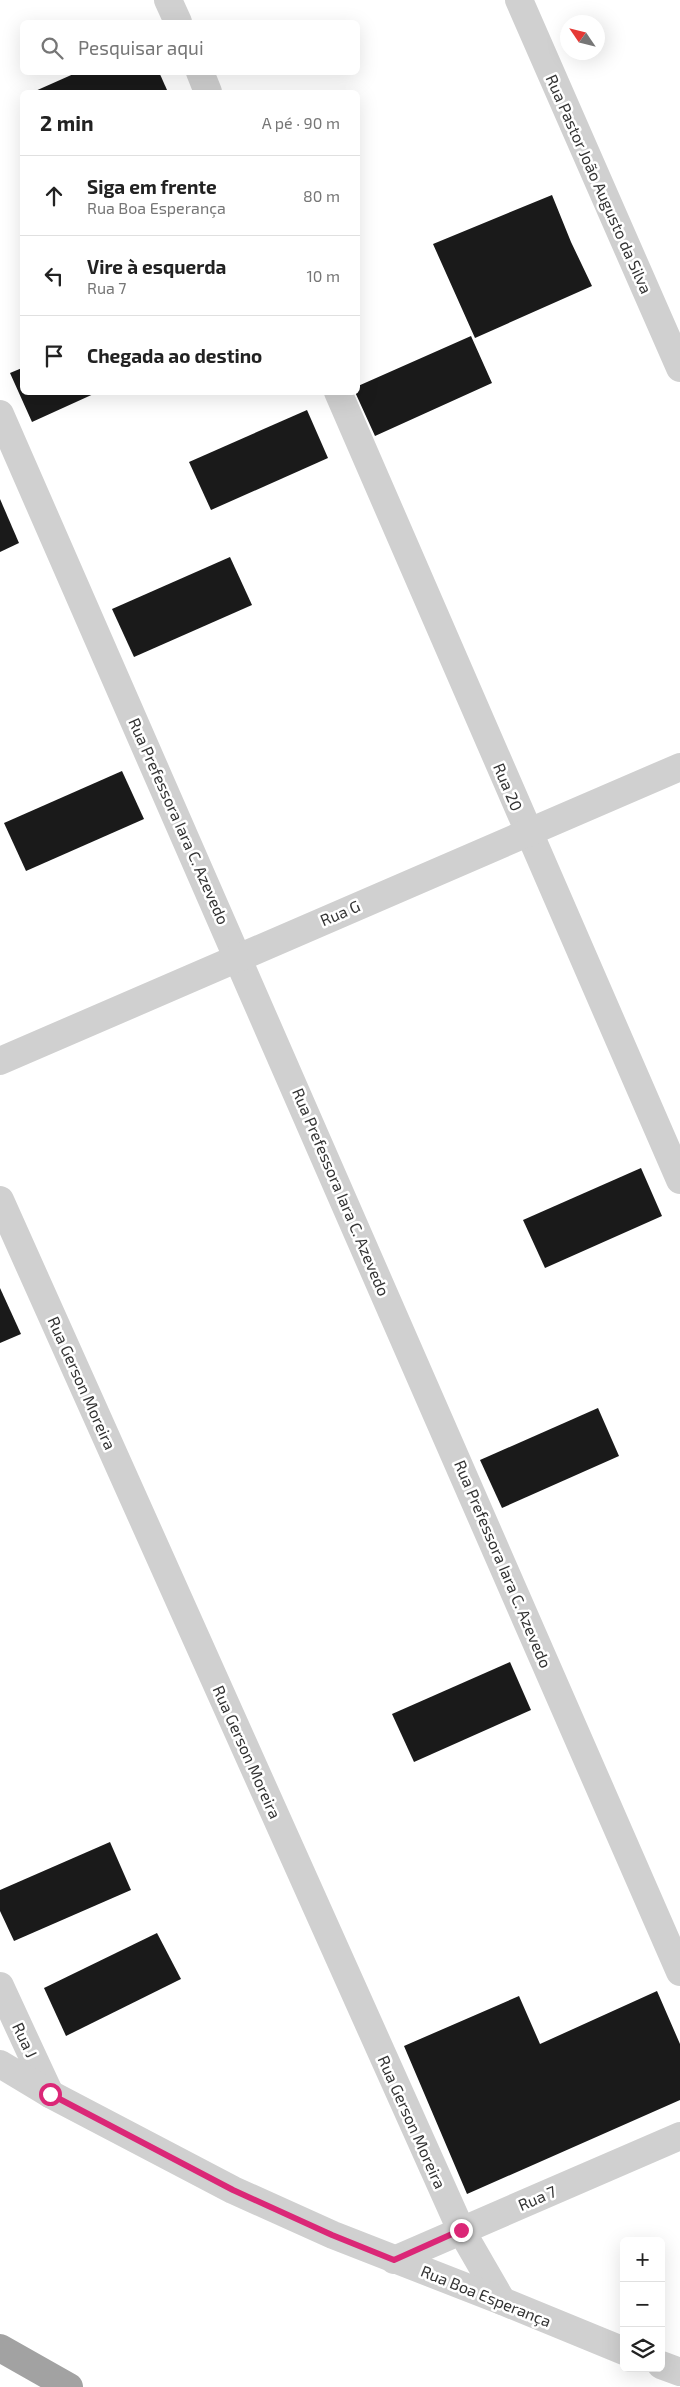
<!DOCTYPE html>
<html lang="pt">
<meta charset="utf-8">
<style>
body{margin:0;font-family:"Exo 2",sans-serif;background:#f2f2f2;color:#222}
.controls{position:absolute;right:15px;bottom:15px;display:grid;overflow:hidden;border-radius:8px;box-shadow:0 5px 20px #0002}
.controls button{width:45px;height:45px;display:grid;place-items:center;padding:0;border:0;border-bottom:1px solid #e0e0e0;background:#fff;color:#222;font:25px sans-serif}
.compass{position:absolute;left:560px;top:15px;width:45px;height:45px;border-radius:50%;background:#fff;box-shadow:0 5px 20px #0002;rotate:305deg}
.stop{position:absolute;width:15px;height:15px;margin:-11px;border:4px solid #db2777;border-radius:50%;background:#fff}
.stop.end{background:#db2777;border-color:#fff;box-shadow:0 1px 5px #0008}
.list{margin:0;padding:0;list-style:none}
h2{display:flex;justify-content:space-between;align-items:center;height:65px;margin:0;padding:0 20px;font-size:21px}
h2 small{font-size:16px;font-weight:400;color:#767676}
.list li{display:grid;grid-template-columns:32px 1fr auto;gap:15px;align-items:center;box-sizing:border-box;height:80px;padding:0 20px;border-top:1px solid #e0e0e0}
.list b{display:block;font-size:19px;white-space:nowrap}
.list p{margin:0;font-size:16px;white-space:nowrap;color:#767676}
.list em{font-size:16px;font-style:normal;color:#767676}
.icon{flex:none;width:28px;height:28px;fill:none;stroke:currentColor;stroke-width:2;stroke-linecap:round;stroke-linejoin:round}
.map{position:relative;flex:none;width:680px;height:2387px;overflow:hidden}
.search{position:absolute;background:#fff;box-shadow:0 5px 20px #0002;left:20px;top:20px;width:340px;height:55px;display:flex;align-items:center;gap:12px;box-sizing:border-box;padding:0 18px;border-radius:8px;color:#767676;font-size:19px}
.panel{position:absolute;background:#fff;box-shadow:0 5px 20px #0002;left:20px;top:90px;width:340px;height:305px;border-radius:8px}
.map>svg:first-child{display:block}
</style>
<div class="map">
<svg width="680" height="2387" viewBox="0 0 680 2387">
<rect width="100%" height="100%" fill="#fff"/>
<g fill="#1a1a1a">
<polygon points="78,72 159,72 167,90 162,92 33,92"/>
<polygon points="552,195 571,242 592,286 475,338 433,244"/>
<polygon points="471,336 492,383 375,436 355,392 358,392 358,386"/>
<polygon points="22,368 22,392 98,392 32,422 10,373"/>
<polygon points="307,410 328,458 211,510 189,462"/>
<polygon points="0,499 19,543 0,552"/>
<polygon points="230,557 252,605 134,657 112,609"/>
<polygon points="122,771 144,819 26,871 4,823"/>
<polygon points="641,1168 662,1216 545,1268 523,1220"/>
<polygon points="0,1288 21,1334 0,1343"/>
<polygon points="598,1408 619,1456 502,1508 480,1460"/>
<polygon points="510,1662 531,1710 414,1762 392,1714"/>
<polygon points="110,1842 131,1890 14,1941 0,1911 0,1890"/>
<polygon points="157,1933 181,1979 66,2036 44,1988"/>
<polygon points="657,1991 680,2044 680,2100 467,2194 404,2046 519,1996 540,2044"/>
</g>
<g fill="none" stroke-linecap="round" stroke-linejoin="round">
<g stroke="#d0d0d0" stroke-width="28">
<polyline points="168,0 178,22"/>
<polyline points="519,0 680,368"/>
<polyline points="200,72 208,92"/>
<polyline points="338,392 680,1180"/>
<polyline points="0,414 680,1972"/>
<polyline points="0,1200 461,2230 502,2301"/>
<polyline points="0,1986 50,2094"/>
<polyline points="394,2260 680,2136"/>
</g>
<g stroke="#d0d0d0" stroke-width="28">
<polyline points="0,1061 680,767"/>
<polyline points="0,2064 50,2094 233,2190 333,2235 502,2301 624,2351"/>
<polyline points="661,2365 680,2372"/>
</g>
<polyline stroke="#a2a2a2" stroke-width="28" points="0,2348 69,2387"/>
</g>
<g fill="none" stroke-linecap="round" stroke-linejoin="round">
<polyline stroke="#db2777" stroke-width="6" points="50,2094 233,2190 332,2235 394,2260 461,2230"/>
</g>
<g text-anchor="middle" stroke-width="5" stroke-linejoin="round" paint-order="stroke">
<g font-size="16" fill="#333" stroke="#fff">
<text transform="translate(599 184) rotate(66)" y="6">Rua Pastor João Augusto da Silva</text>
<text transform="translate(508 787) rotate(67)" y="6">Rua 20</text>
<text transform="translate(179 821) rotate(66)" y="6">Rua Prefessora Iara C. Azevedo</text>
<text transform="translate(340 913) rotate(-23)" y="6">Rua G</text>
<text transform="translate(341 1192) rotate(67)" y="6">Rua Prefessora Iara C. Azevedo</text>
<text transform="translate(82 1383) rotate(66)" y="6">Rua Gerson Moreira</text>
<text transform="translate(503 1564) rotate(67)" y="6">Rua Prefessora Iara C. Azevedo</text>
<text transform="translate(247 1752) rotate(66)" y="6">Rua Gerson Moreira</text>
<text transform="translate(25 2040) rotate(65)" y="6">Rua J</text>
<text transform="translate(412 2122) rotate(66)" y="6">Rua Gerson Moreira</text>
<text transform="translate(537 2198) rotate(-23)" y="6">Rua 7</text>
<text transform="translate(486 2296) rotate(22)" y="6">Rua Boa Esperança</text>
</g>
</g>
</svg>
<div class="controls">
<button>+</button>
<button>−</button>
<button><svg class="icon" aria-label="layers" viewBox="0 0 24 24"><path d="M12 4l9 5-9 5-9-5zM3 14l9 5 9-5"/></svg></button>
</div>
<svg class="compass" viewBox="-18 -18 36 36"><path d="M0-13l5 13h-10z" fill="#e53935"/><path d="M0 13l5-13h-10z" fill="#767676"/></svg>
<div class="stop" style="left:50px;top:2094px"></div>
<div class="stop end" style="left:461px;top:2230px"></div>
<div class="search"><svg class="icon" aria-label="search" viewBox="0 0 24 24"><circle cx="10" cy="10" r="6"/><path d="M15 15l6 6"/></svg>Pesquisar aqui</div>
<section class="panel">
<h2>2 min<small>A pé · 90 m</small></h2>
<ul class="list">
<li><svg class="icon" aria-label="ahead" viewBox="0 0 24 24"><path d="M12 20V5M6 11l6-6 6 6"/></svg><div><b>Siga em frente</b><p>Rua Boa Esperança</p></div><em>80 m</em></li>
<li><svg class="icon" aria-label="left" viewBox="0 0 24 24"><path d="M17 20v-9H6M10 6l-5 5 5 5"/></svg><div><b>Vire à esquerda</b><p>Rua 7</p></div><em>10 m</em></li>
<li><svg class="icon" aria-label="arrive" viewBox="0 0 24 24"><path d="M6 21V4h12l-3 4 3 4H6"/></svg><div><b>Chegada ao destino</b></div></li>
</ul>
</section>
</div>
